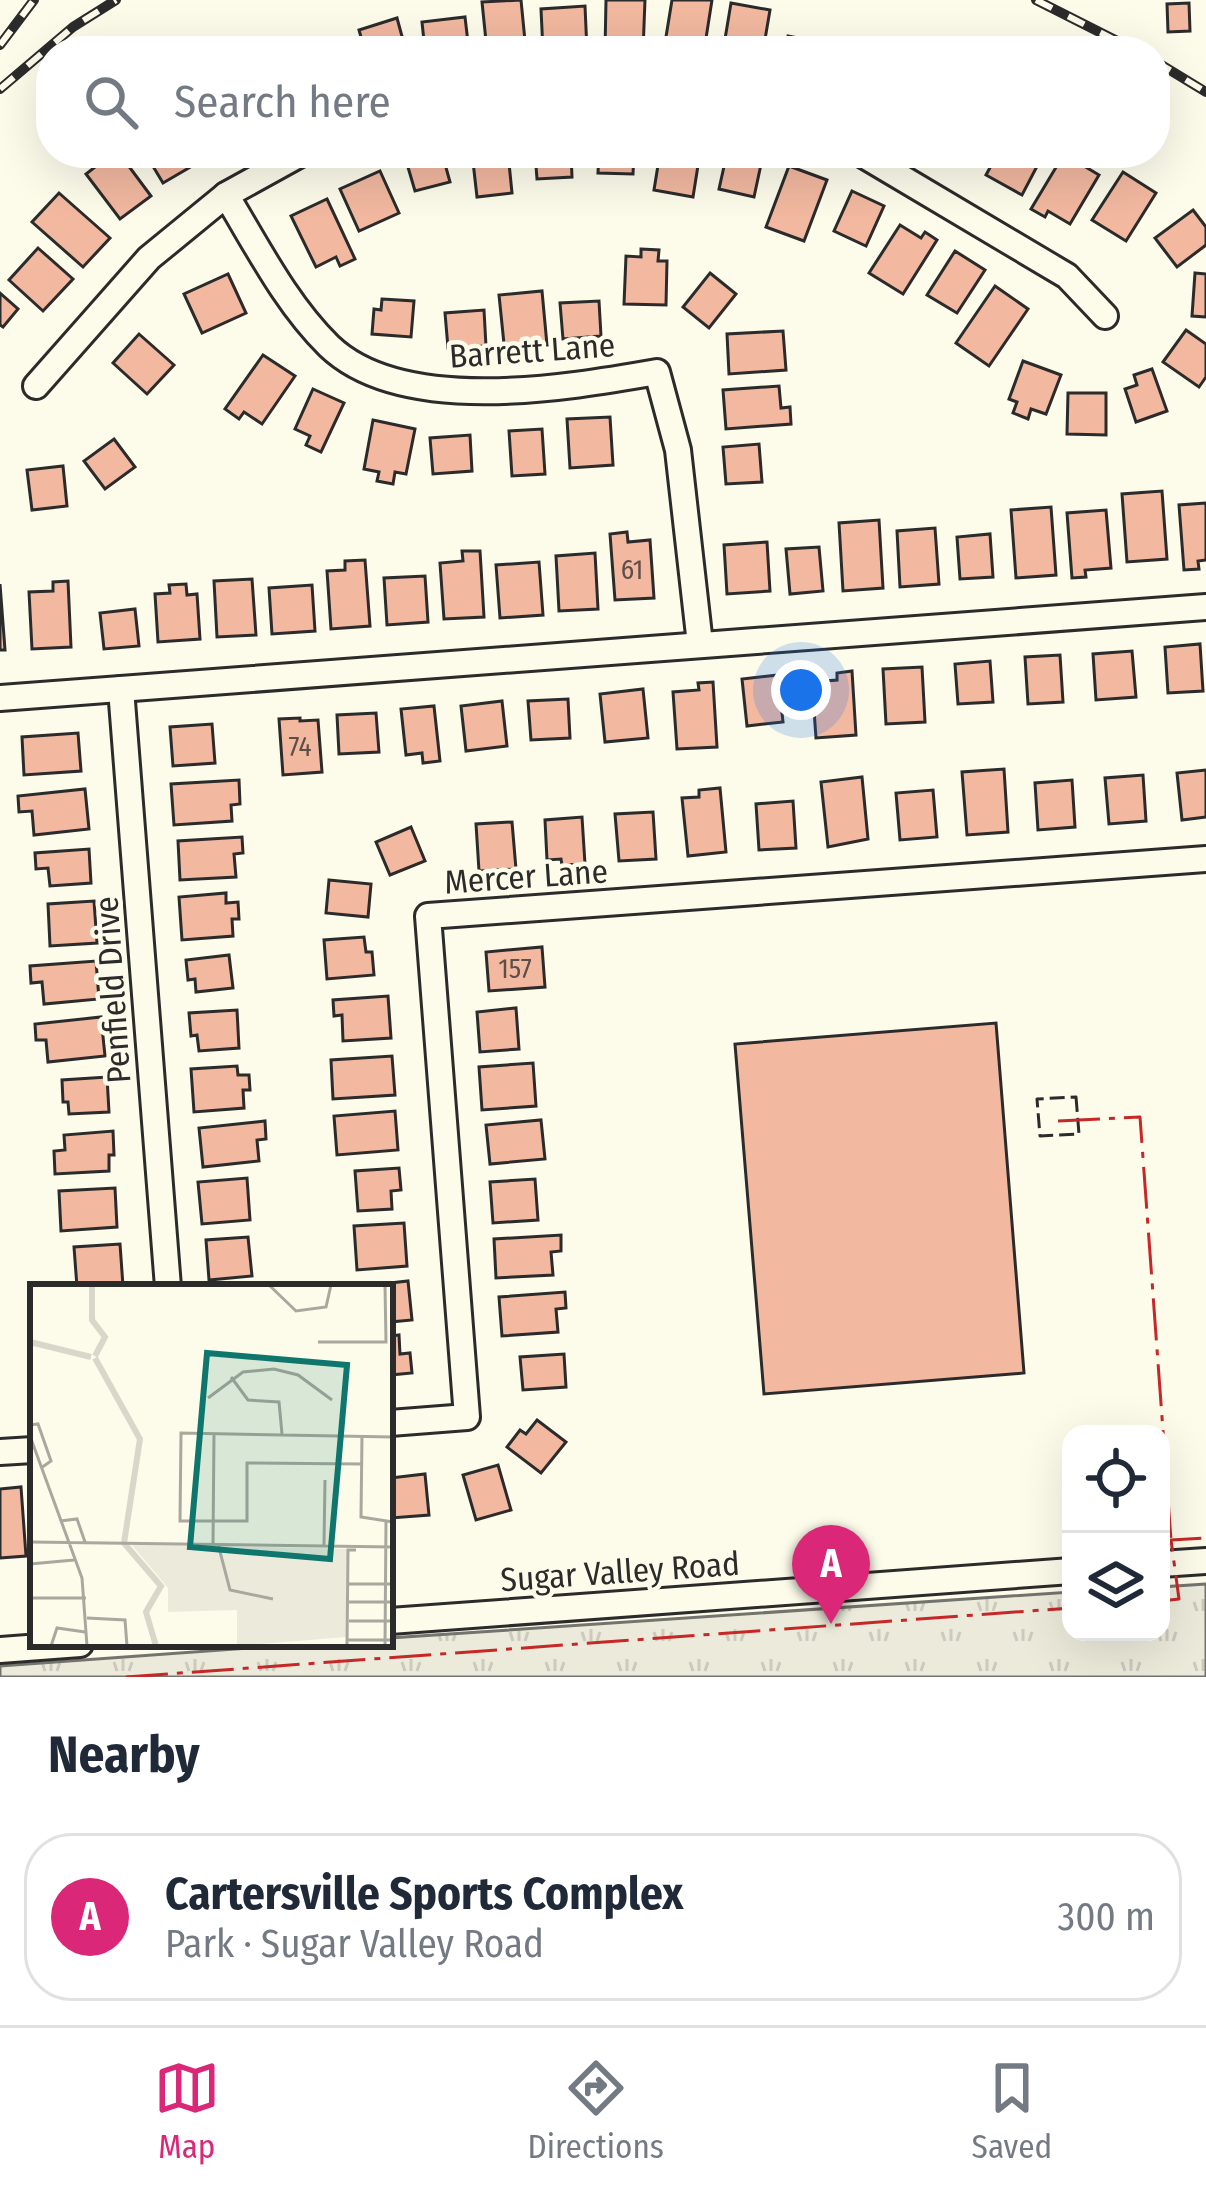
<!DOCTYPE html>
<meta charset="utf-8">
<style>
body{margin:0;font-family:"Fira Sans Condensed",sans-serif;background:#f2f2f3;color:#1f2937}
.controls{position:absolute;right:36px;bottom:36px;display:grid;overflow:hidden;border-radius:24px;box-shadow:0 12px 48px #0002}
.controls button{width:108px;height:108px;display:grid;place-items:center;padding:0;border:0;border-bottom:3px solid #e0e1e3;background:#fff;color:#1f2937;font:60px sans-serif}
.you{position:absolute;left:801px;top:690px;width:42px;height:42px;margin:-30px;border:9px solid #fff;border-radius:50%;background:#1a73e8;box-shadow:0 0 0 18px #1a73e833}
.badge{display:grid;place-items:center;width:78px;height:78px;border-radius:50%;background:#db2777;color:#fff;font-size:39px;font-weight:700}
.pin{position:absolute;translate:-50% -99px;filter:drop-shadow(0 3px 6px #0008)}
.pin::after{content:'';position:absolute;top:63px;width:42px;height:36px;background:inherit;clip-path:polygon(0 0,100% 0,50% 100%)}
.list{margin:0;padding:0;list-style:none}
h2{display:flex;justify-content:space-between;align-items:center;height:156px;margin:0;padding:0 48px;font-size:51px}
h2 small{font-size:39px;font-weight:400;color:#747a83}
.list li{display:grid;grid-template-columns:78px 1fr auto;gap:36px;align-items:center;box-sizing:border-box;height:168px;margin:0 24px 24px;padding:0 24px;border:3px solid #e0e1e3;border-radius:48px}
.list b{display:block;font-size:45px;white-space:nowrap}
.list p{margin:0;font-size:39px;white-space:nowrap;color:#747a83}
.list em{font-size:39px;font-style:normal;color:#747a83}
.icon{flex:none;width:66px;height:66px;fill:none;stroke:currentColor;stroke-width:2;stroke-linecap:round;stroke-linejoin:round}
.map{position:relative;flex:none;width:1206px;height:1677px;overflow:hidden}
.search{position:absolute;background:#fff;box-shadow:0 12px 48px #0002;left:36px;right:36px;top:36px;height:132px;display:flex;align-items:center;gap:30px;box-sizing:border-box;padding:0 42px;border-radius:48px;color:#747a83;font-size:45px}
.sheet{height:348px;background:#fff}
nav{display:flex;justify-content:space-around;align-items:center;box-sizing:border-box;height:168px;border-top:3px solid #e0e1e3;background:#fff;font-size:33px;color:#747a83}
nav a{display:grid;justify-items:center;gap:6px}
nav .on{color:#db2777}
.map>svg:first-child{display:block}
</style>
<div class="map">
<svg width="1206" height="1677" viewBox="0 0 1206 1677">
<defs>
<pattern id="grass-tufts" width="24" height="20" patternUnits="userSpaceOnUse" patternTransform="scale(3)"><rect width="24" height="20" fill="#ecebdb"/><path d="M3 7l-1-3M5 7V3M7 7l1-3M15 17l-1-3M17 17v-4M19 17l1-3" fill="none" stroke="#cbcabc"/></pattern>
</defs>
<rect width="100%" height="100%" fill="#fdfbea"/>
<polygon fill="url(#grass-tufts)" stroke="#74746e" stroke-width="3" points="1206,1584 1206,1677 0,1677 0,1666 303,1644 390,1644 390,1638 1071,1592 1071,1632 1161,1632 1161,1587"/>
<g fill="#f2b8a0" stroke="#2b2b2b" stroke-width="3">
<polygon points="521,0 526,51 487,51 482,2"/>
<polygon points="606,0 645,0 643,51 605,51"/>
<polygon points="672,0 712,0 704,51 664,49"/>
<polygon points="731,3 770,10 763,51 723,51"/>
<polygon points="1189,3 1190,31 1168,32 1167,4"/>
<polygon points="585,6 587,51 543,51 541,9"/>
<polygon points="465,17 469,51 425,51 422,22"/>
<polygon points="397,18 406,51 365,51 359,30"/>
<polygon points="788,36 823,43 821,51 785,51"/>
<polygon points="853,38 887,51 848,51"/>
<polygon points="113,153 119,153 151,196 120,219 86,174"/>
<polygon points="145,153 194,153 199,162 163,183"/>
<polygon points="421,153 442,153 450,182 415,191 405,157"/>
<polygon points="472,153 508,153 512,193 477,197"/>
<polygon points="535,153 571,153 572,177 537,179"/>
<polygon points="599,153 634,153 633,174 598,173"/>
<polygon points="660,153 700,153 693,197 654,190"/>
<polygon points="727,153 763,155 754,197 719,189"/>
<polygon points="951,153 978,153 972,165"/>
<polygon points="998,153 1044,153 1022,195 986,175"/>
<polygon points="1064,154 1099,175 1070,224 1048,211 1045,217 1031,209"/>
<polygon points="789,166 827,180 804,241 766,227"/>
<polygon points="380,171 399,213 359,231 340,189"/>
<polygon points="1123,172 1156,193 1126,241 1092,220"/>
<polygon points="852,191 884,206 866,246 834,231"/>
<polygon points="59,193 110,238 83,267 32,222"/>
<polygon points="327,199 355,259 340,266 336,257 316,267 291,216"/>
<polygon points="1193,210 1206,227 1206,245 1177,267 1155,238"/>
<polygon points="900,225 921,238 925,232 937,240 903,294 869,273"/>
<polygon points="38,248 73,279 43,311 9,280"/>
<polygon points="641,249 659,250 658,261 667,261 666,305 624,304 626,256 641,257"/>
<polygon points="955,251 985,270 957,313 927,295"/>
<polygon points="710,273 736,294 709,328 683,307"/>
<polygon points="1195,273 1206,274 1206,317 1192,316"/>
<polygon points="228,274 246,313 202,333 184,294"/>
<polygon points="995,286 1028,309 989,366 956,343"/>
<polygon points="542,291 547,345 504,344 499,295"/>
<polygon points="0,293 18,309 3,327 0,325"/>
<polygon points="382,299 414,301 411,337 372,334 374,309 381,310"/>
<polygon points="599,301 601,336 563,339 560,303"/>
<polygon points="484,310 486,346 448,348 445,313"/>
<polygon points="1186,330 1206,344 1206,377 1199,387 1163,362"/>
<polygon points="783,331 786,370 729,374 727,334"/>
<polygon points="139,334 174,365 147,394 113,363"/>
<polygon points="263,355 295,376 262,424 244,412 239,419 225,409"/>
<polygon points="1023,361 1061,375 1046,414 1031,409 1028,419 1013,413 1017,402 1009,399"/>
<polygon points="1152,369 1167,411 1136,422 1125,389 1137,385 1134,375"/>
<polygon points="779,386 781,408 790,407 791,424 726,429 723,390"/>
<polygon points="313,389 344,403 321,452 306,445 310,436 295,429"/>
<polygon points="1068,393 1106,393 1106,435 1067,434"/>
<polygon points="610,417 613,465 570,468 567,419"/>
<polygon points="373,420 415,429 406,474 395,472 393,484 377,481 379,472 364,469"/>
<polygon points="542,429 545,474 512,476 509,431"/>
<polygon points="470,435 472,471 433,474 430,438"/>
<polygon points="114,439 135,467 105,489 84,461"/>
<polygon points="759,444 762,482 726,484 723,447"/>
<polygon points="63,466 67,506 32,510 27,470"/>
<polygon points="1162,491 1167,559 1127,562 1122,494"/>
<polygon points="1206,503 1206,560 1198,561 1199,569 1184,570 1179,505"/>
<polygon points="1051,507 1056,575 1016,578 1011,510"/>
<polygon points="1106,510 1111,568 1085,570 1086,577 1072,578 1067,513"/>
<polygon points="879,520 883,588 843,591 839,523"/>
<polygon points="935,528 939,584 900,587 897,531"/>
<polygon points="627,532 628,542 650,540 654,598 615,600 610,534"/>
<polygon points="990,534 993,577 960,579 957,537"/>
<polygon points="767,542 770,591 727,594 724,545"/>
<polygon points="819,547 823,591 790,594 786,549"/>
<polygon points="462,551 480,551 484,617 444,619 440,563 463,561"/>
<polygon points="595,553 598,609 559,611 556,556"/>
<polygon points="365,560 370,626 331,629 327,571 345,570 345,561"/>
<polygon points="539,562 543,615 500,618 496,565"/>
<polygon points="425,576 428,622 387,625 384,578"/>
<polygon points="252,579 256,635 217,637 214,581"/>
<polygon points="68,581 71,647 32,649 29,592 53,591 53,582"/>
<polygon points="0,584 5,650 0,650"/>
<polygon points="186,584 187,595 197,594 200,639 158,642 155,594 170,593 169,585"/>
<polygon points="312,585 315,631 272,634 269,588"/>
<polygon points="135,609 139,646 104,649 100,613"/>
<polygon points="1200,644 1203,691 1168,693 1165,647"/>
<polygon points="1132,651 1136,697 1096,700 1093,654"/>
<polygon points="1060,655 1063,702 1028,704 1025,657"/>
<polygon points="990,661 993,702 958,704 955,664"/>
<polygon points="922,667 925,722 886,724 883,669"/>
<polygon points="852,671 856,735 816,738 812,682 837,680 837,673"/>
<polygon points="778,675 783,722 747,726 742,679"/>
<polygon points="713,682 717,747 677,749 673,692 699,690 698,683"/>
<polygon points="643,689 648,738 605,742 600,694"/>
<polygon points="568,699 570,738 531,740 528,701"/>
<polygon points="502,701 507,746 466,751 461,706"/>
<polygon points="434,706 440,761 423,763 422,753 406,755 401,709"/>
<polygon points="376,713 379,752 339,754 337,715"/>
<polygon points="300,718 300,721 318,720 322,772 283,775 279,719"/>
<polygon points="212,724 215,763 173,766 170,727"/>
<polygon points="78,733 81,771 24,775 22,737"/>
<polygon points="1004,769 1008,832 967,835 962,772"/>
<polygon points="1206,770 1206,817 1182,820 1177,773"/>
<polygon points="1143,775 1146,821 1109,824 1105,778"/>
<polygon points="862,777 868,839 828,847 821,782"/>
<polygon points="239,780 240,804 231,805 232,821 174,825 171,784"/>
<polygon points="1072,780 1075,827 1038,830 1035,783"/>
<polygon points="720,788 726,852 688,856 682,798 699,797 699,790"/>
<polygon points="85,789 89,829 34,835 32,811 19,812 18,796"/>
<polygon points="933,790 937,837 900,840 896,793"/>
<polygon points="793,801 796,848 759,850 756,804"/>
<polygon points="653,812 656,859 619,861 615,814"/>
<polygon points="582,817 585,864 562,865 561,859 547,860 545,820"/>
<polygon points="512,822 516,869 479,871 476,824"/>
<polygon points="411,827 425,861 390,875 376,842"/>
<polygon points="242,837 243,853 234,854 236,877 180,880 178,841"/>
<polygon points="89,849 91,883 50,886 48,868 36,869 35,853"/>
<polygon points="329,880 371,884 368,917 326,913"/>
<polygon points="226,893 226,903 238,902 239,919 232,919 233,936 182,940 179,897"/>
<polygon points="94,901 97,943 50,946 48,904"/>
<polygon points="364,937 366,952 372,952 374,975 327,979 324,940"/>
<polygon points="542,947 545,987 489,991 486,952"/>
<polygon points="229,955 233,988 196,992 195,979 188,980 186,960"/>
<polygon points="96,961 99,999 44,1004 42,982 31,983 30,966"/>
<polygon points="388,996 391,1038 343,1041 342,1015 334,1016 333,1000"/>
<polygon points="516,1008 519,1049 480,1052 477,1012"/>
<polygon points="237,1010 239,1048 199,1051 197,1035 191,1036 189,1013"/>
<polygon points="101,1017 105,1056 48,1062 46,1040 36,1040 35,1024"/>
<polygon points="996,1023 1024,1373 764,1394 735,1044"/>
<polygon points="392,1056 395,1095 333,1099 331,1060"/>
<polygon points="533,1063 536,1106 482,1110 479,1067"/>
<polygon points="237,1066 238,1075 249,1075 250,1090 243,1090 244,1108 194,1112 191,1069"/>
<polygon points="107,1077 109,1112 69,1114 68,1102 63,1102 62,1080"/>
<polygon points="395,1111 398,1150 337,1155 334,1116"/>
<polygon points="541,1120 545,1159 490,1164 486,1125"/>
<polygon points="265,1121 266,1139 257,1140 259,1161 203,1167 199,1128"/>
<polygon points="113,1131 114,1155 109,1155 109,1171 55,1174 54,1151 65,1150 64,1135"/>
<polygon points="399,1168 401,1190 391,1191 392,1209 358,1211 355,1171"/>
<polygon points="247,1178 250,1220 202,1224 198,1182"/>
<polygon points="535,1179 538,1220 493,1223 490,1182"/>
<polygon points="115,1188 117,1227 61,1231 59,1191"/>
<polygon points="404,1223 407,1266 357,1270 354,1226"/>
<polygon points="561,1235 561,1251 551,1252 553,1275 496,1278 494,1239"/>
<polygon points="248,1237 252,1276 209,1280 206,1240"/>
<polygon points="120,1244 123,1286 77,1287 74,1247"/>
<polygon points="408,1281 412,1320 390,1322 390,1287 355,1287"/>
<polygon points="565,1292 566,1308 556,1309 558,1332 502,1336 499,1297"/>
<polygon points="399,1335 400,1354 410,1353 412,1373 390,1375 390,1336"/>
<polygon points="564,1354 566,1387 523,1390 520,1357"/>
<polygon points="537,1420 566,1442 541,1473 507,1447 520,1430 526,1434"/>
<polygon points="498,1465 511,1510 476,1520 463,1475"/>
<polygon points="425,1474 429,1515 391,1518 390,1478"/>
<polygon points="21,1487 26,1556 0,1558 0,1489"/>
</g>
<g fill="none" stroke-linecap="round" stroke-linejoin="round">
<defs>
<g id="minor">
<polyline points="860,153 1067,276 1105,316"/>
<path d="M226,195C257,246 286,304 329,346C402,416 566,388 657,372L678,450L700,644"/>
<polyline points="36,386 149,258 226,195 302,153"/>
<polyline points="121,689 168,1287"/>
<polyline points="0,698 1206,607"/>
<polyline points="390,1423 467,1417 428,916 1206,859"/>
<polyline points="0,1452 33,1450"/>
<polyline points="1161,1564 1206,1561"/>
<polyline points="390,1621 1071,1571"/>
<polyline points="0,1650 80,1644"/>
</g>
</defs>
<use href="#minor" stroke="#2b2b2b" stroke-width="30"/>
<use href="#minor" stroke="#fdfbea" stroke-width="24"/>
<defs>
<g id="rail">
<polyline points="1036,0 1137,51"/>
<polyline points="0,45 34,0"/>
<polyline points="1155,61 1206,92"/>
<polyline points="0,89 73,27 116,0"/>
</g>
</defs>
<use href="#rail" stroke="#2b2b2b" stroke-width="10"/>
<use href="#rail" stroke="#fdfbea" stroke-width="6" stroke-dasharray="18" stroke-linecap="butt"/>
<polygon stroke="#2b2b2b" stroke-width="3" stroke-dasharray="15 6" stroke-linecap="butt" points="1076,1097 1079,1134 1040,1136 1037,1099"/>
<g stroke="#c62828" stroke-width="3" stroke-dasharray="42 9 6 9" stroke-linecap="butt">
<polyline points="1058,1121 1140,1117 1171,1540"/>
<polyline points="1161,1601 1179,1599 1171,1540 1206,1538"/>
<polyline points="126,1677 1071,1608"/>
</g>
</g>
<g text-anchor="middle" stroke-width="9" stroke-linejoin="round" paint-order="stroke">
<g font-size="27" fill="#5d4e48">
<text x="632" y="579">61</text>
<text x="300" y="756">74</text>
<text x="515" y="978">157</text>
</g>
<g font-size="33" fill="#2b2b2b" stroke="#fdfbea">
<text transform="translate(532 350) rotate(-4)" y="12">Barrett Lane</text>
<text transform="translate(526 876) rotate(-4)" y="12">Mercer Lane</text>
<text transform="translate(112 990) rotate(-94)" y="12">Penfield Drive</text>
<text transform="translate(620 1571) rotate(-4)" y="12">Sugar Valley Road</text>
</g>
</g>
<g transform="translate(30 1284)">
<rect width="363" height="363" fill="#fdfbea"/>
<path d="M101,260L317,265L316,353L207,362V326L138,328V304Z" fill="#ecebdb"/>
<path d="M240,271L237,306L201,303L214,278ZM255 329a23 23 0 1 1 46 0a23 23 0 1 1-46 0ZM214,318H249L248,355L225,346Z" fill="#ecebdb"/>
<path fill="none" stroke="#d8d7c9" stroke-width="6" d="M62,1V36L75,53L65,72M0,58L61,73M65,74L110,155L94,259L131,302L116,328L126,362"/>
<path fill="none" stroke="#a9a89e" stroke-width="3" d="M239,1L266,27L296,23L301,1M288,58H356L355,1M201,93L218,116L249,118L252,150M178,114L213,88L244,85L268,91L302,116M0,141L8,140L21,177L11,184M332,151L331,233L363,238M0,152L52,294L57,362M331,180L217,179V237H150L151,149L363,153M30,237L47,235L55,258M0,258L363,263M183,260L184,149M188,260L200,306L243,315M294,261L295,196M0,280L44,276M319,300H363M0,314H56M319,318H363M57,334L95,336L97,362M319,337H363M317,356H363M21,362L27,344L55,348M317,362L318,266H326M355,362L356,238"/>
<path fill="#0f766e" fill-opacity="0.15" stroke="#0f766e" stroke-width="6" d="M177,69L317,81L300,275L160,263Z"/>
<rect width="363" height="363" fill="none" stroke="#2b2b2b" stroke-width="6"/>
</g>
</svg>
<div class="controls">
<button><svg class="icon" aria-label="locate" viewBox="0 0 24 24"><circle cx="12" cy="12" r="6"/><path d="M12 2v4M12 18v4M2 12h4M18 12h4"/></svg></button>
<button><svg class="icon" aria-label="layers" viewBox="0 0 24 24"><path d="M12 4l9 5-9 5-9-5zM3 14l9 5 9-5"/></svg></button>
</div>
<div class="you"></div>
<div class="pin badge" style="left:831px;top:1624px">A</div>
<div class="search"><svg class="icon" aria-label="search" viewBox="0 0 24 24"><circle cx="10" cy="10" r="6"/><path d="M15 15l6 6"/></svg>Search here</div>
</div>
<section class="sheet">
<h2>Nearby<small></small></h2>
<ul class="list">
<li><span class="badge">A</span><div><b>Cartersville Sports Complex</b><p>Park · Sugar Valley Road</p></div><em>300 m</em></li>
</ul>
</section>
<nav>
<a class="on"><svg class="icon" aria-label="map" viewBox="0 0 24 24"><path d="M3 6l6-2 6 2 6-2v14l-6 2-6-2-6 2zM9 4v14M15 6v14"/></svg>Map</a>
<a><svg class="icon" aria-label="directions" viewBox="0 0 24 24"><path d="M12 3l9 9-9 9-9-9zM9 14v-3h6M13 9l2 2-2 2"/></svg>Directions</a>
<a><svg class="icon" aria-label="saved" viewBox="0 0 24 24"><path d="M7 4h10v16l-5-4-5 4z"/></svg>Saved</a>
</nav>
